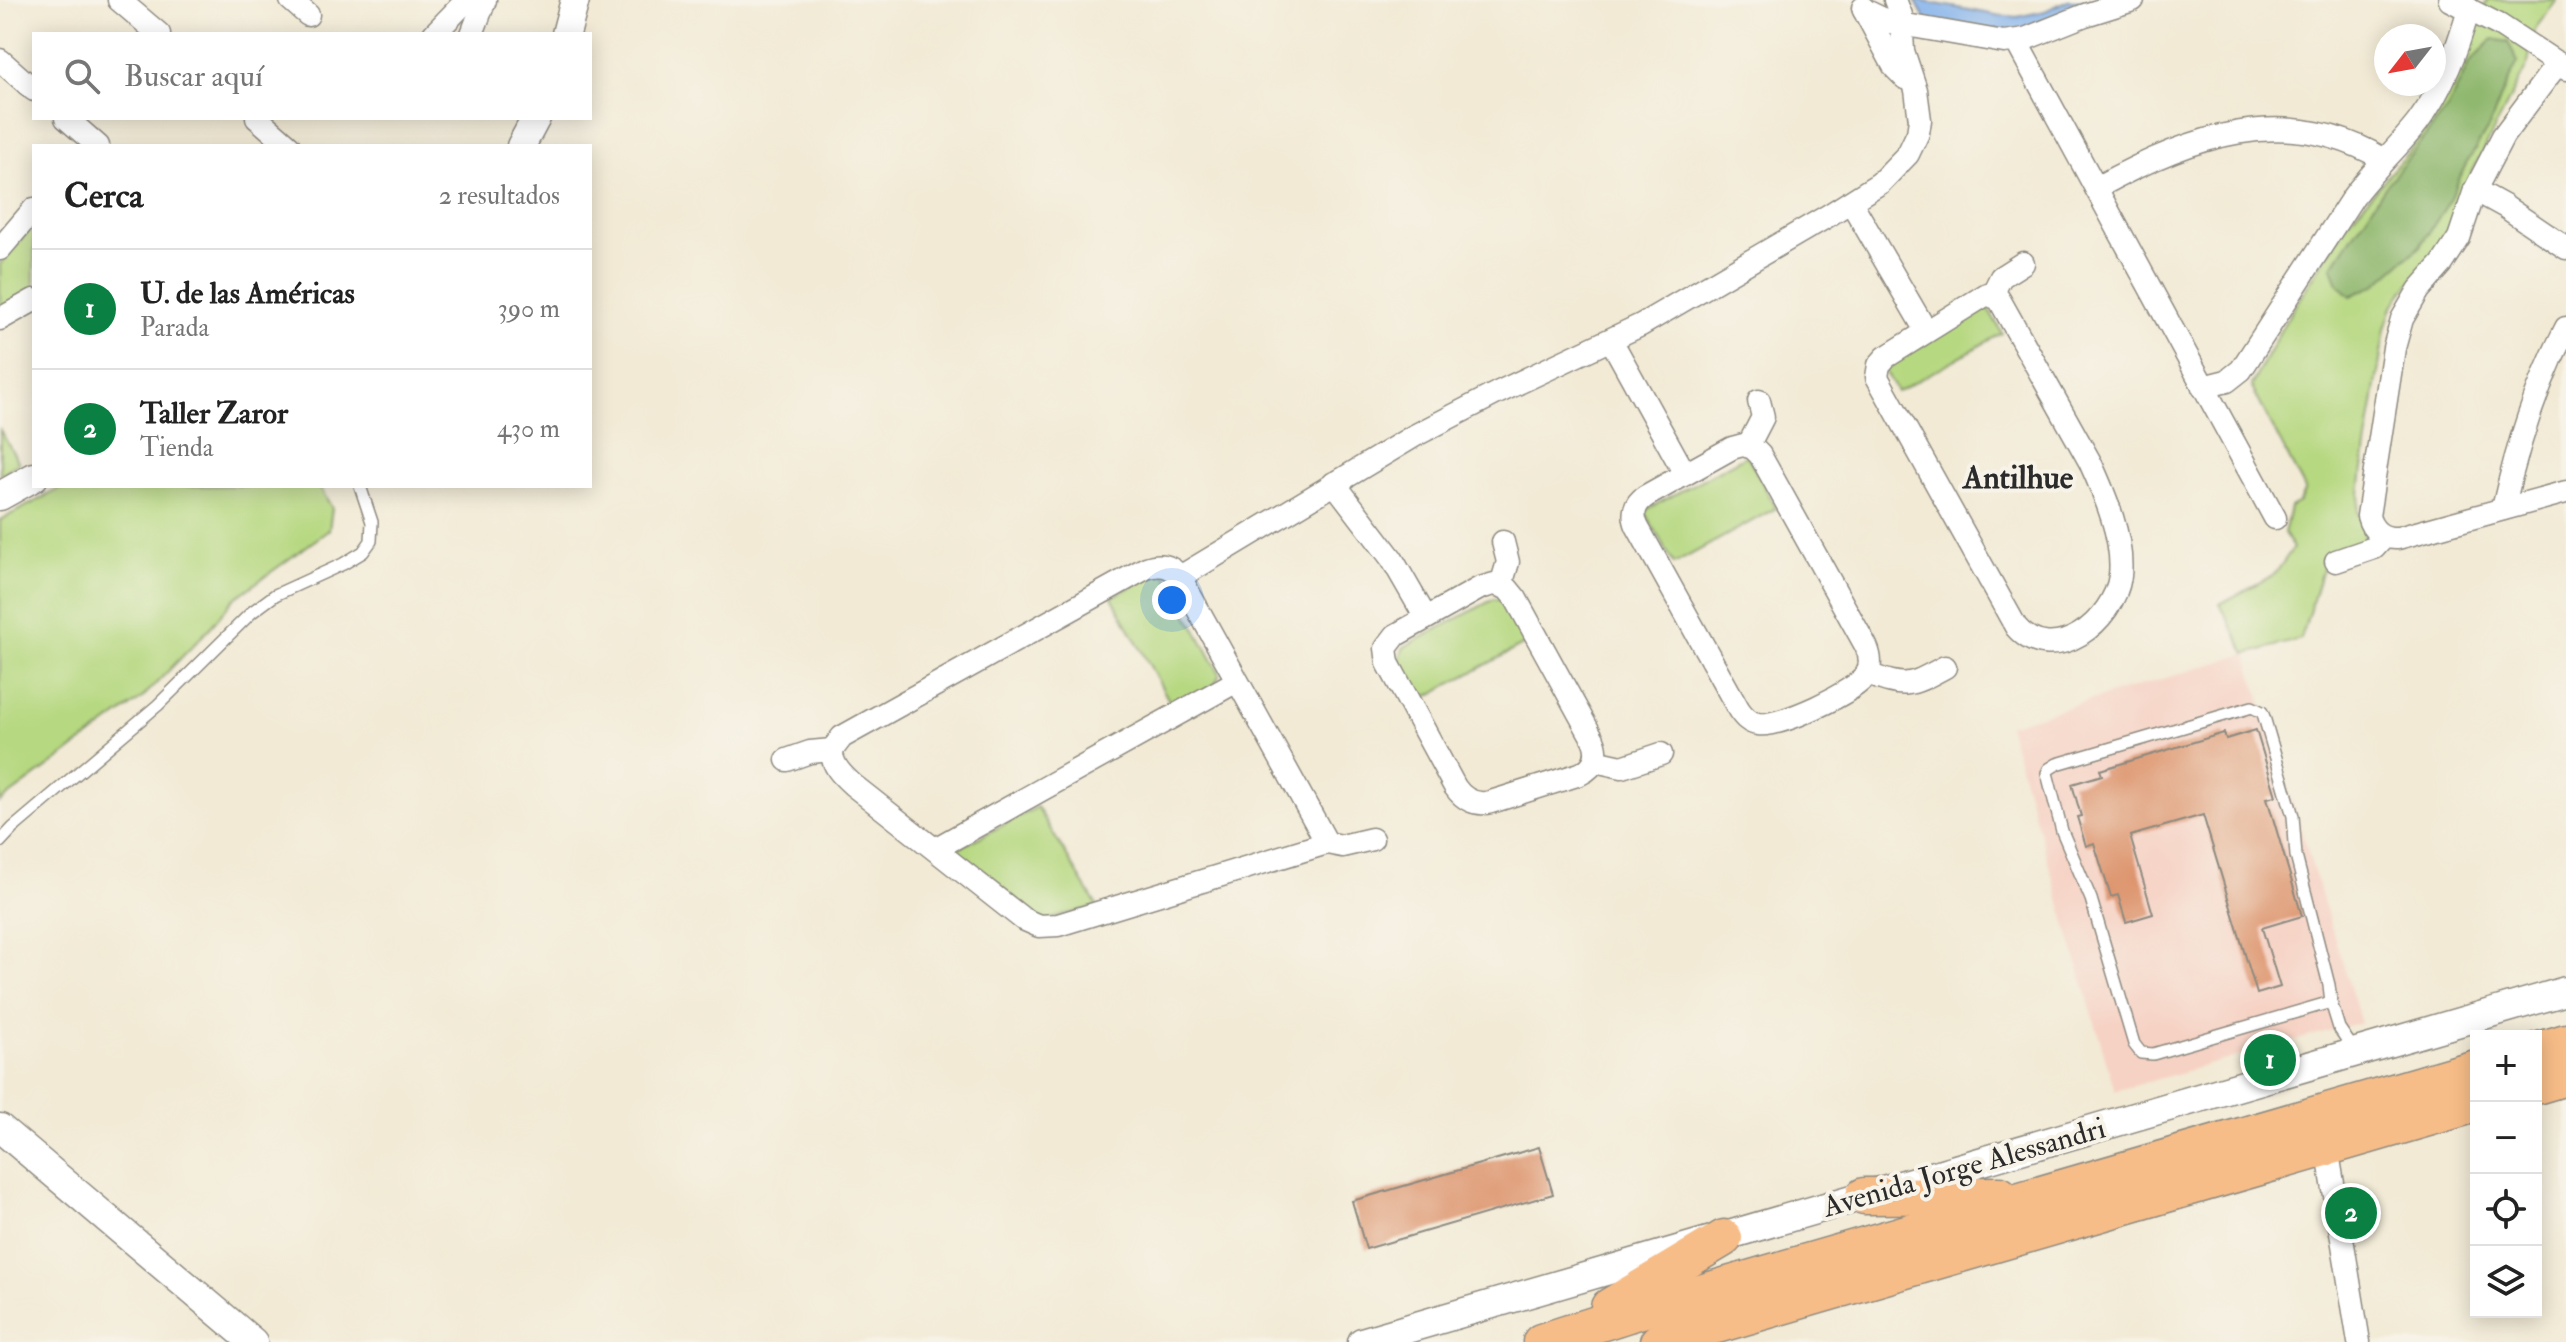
<!DOCTYPE html>
<html lang="es">
<meta charset="utf-8">
<style>
body{margin:0;font-family:"IM FELL Double Pica",serif;background:#f2f2f2;color:#222}
.controls{position:absolute;right:24px;bottom:24px;display:grid;overflow:hidden;border-radius:0px;box-shadow:0 4px 20px #0003}
.controls button{width:72px;height:72px;display:grid;place-items:center;padding:0;border:0;border-bottom:2px solid #e0e0e0;background:#fff;color:#222;font:40px sans-serif}
.compass{position:absolute;left:2374px;top:24px;width:72px;height:72px;border-radius:50%;background:#fff;box-shadow:0 4px 20px #0003;rotate:239deg}
.you{position:absolute;left:1172px;top:600px;width:28px;height:28px;margin:-20px;border:6px solid #fff;border-radius:50%;background:#1a73e8;box-shadow:0 0 0 12px #1a73e833}
.badge{display:grid;place-items:center;width:52px;height:52px;border-radius:50%;background:#0b8043;color:#fff;font-size:26px;font-weight:700}
.pin{position:absolute;translate:-50% -50%;border:4px solid #fff;box-shadow:0 2px 8px #0006}
.list{margin:0;padding:0;list-style:none}
h2{display:flex;justify-content:space-between;align-items:center;height:104px;margin:0;padding:0 32px;font-size:34px}
h2 small{font-size:26px;font-weight:400;color:#767676}
.list li{display:grid;grid-template-columns:52px 1fr auto;gap:24px;align-items:center;box-sizing:border-box;height:120px;padding:0 32px;border-top:2px solid #e0e0e0}
.list b{display:block;font-size:30px;white-space:nowrap}
.list p{margin:0;font-size:26px;white-space:nowrap;color:#767676}
.list em{font-size:26px;font-style:normal;color:#767676}
.icon{flex:none;width:44px;height:44px;fill:none;stroke:currentColor;stroke-width:2;stroke-linecap:round;stroke-linejoin:round}
.map{position:relative;flex:none;width:2566px;height:1342px;overflow:hidden}
.search{position:absolute;background:#fff;box-shadow:0 4px 20px #0003;left:32px;top:32px;width:560px;height:88px;display:flex;align-items:center;gap:20px;box-sizing:border-box;padding:0 28px;border-radius:0px;color:#767676;font-size:30px}
.panel{position:absolute;background:#fff;box-shadow:0 4px 20px #0003;left:32px;top:144px;width:560px;height:344px;border-radius:0px}
.map>svg:first-child{display:block}
</style>
<div class="map">
<svg width="2566" height="1342" viewBox="0 0 2566 1342">
<rect width="100%" height="100%" fill="#f7f3e8"/>
<filter id="ink" filterUnits="userSpaceOnUse"><feTurbulence type="fractalNoise" baseFrequency=".0125" numOctaves="2"/><feDisplacementMap in="SourceGraphic" scale="16" xChannelSelector="R" yChannelSelector="G"/><feConvolveMatrix kernelMatrix="1 2 1 2 8 2 1 2 1" color-interpolation-filters="sRGB"/></filter>
<filter id="wash" filterUnits="userSpaceOnUse"><feTurbulence type="fractalNoise" baseFrequency=".006" numOctaves="4" result="noise"/><feDisplacementMap in="SourceGraphic" scale="32" xChannelSelector="R" yChannelSelector="G"/><feGaussianBlur stdDeviation="1.8" result="paint"/><feColorMatrix in="noise" values="0 0 0 0 0 0 0 0 0 0 0 0 0 0 0 0 0 1.4 0 .05"/><feComposite in="paint" operator="in"/></filter>
<g filter="url(#wash)">
<rect width="100%" height="100%" fill="#f2ead5"/>
<polygon fill="#f6d2c4" points="2246,654 2361,1022 2115,1091 2008,725"/>
<g fill="#b6d880" stroke="#708256" stroke-width="2">
<polygon points="2488,0 2557,0 2535,29 2528,64 2462,192 2448,229 2431,256 2392,307 2385,329 2364,460 2358,511 2367,542 2325,560 2301,639 2246,654 2220,604 2275,574 2293,548 2284,534 2290,507 2299,502 2305,489 2251,386 2286,320 2347,223 2409,151 2435,116 2465,38"/>
<polygon points="34,224 34,292 0,310 0,264"/>
<polygon points="1988,308 2002,333 1897,392 1883,367"/>
<polygon points="0,430 19,463 0,474"/>
<polygon points="1747,455 1776,508 1674,564 1644,511"/>
<polygon points="65,486 319,486 332,508 329,530 234,599 209,629 141,699 0,802 0,520"/>
<polygon points="1163,569 1220,674 1214,685 1173,708 1112,597"/>
<polygon points="1494,599 1506,602 1528,642 1419,701 1398,662 1404,647"/>
<polygon points="1037,807 1097,906 1043,921 955,850"/>
</g>
<polygon fill="#90b86e" stroke="#5e724c" stroke-width="2" points="2493,39 2508,42 2518,62 2502,94 2490,125 2465,166 2450,200 2420,246 2377,284 2351,296 2338,284 2332,267 2386,186 2448,108 2469,63"/>
<polygon fill="#81b1ec" stroke="#566e8c" stroke-width="2" points="1915,0 1996,15 2017,17 2045,11 2068,0 2110,0 2051,24 1998,35 1927,22"/>
<g id="blocks">
<g fill="#dc9067">
<polygon points="2256,730 2276,796 2267,798 2302,916 2262,928 2280,987 2257,994 2203,815 2130,836 2153,914 2126,922 2118,895 2111,897 2094,843 2086,846 2077,817 2081,816 2072,784 2102,775 2100,770 2224,733 2226,739"/>
<polygon points="1539,1147 1553,1194 1366,1249 1352,1201"/>
</g>
</g>
</g>
<g filter="url(#ink)">
<use href="#blocks" fill-opacity="0" stroke="#8e8a80" stroke-width="2"/>
<g fill="none" stroke-linecap="round" stroke-linejoin="round">
<defs>
<g id="service">
<polygon points="2252,707 2262,712 2264,717 2293,816 2296,856 2329,985 2331,1002 2153,1054 2141,1053 2134,1044 2091,899 2062,831 2047,773 2049,769 2057,764"/>
<polyline points="0,842 13,828 158,705 252,612 275,595 343,564 363,552 371,541 372,522 360,486"/>
<polyline points="2331,1002 2339,1028 2356,1053"/>
</g>
<g id="minor">
<polyline points="119,0 159,34"/>
<polyline points="291,0 308,15"/>
<polyline points="2450,0 2499,25 2566,69"/>
<polyline points="1863,8 1895,68 1905,78"/>
<polyline points="1864,10 1889,22 2004,42 2025,39 2085,15 2133,0"/>
<polyline points="434,34 467,0"/>
<polyline points="472,34 485,0"/>
<polyline points="2016,41 2275,518"/>
<polyline points="0,60 34,90"/>
<path d="M2558,63L2503,136L2475,190L2459,238L2442,264L2419,290L2402,319L2394,348L2368,516C2372,531 2382,539 2398,538L2566,492"/>
<polyline points="66,118 98,146"/>
<polyline points="257,118 289,146"/>
<path d="M2096,188C2188,137 2285,101 2383,159"/>
<polyline points="2475,190 2504,206 2566,248"/>
<polyline points="1851,202 1926,331"/>
<polyline points="0,249 34,209"/>
<path d="M1987,294L1999,299L2090,462C2105,495 2124,539 2120,576C2114,621 2053,670 2016,627L1877,377L1879,365L1886,357Z"/>
<polyline points="1992,295 2001,277 2023,263"/>
<polyline points="0,319 34,300"/>
<polyline points="1611,340 1685,474"/>
<path d="M2203,387L2227,381L2241,370L2353,197C2373,170 2398,148 2418,122C2444,87 2457,49 2469,9"/>
<path d="M1743,445L1753,448L1760,455L1866,646C1870,655 1872,666 1866,675C1855,692 1779,728 1758,724C1749,723 1744,717 1739,710L1637,526C1632,514 1634,504 1646,496L1732,448Z"/>
<polyline points="1748,446 1763,417 1759,401"/>
<polyline points="1334,483 1392,559 1426,618"/>
<path d="M2503,509C2517,446 2536,386 2566,328"/>
<polyline points="2336,561 2374,548 2384,537"/>
<polyline points="1180,577 1414,436 1497,393 1641,325 1826,217 1880,183 1908,154 1918,133 1920,120 1916,90 1903,51 1901,15 1895,0"/>
<path d="M1494,584L1507,588L1516,599L1593,739C1600,754 1595,767 1580,774L1491,802C1476,806 1464,800 1455,787L1388,663L1386,648L1396,635L1480,588Z"/>
<polyline points="1501,585 1508,562 1503,542"/>
<path d="M1867,674C1907,688 1908,687 1945,667"/>
<polyline points="787,760 810,752 832,750"/>
<polyline points="1595,761 1622,767 1661,754"/>
<path d="M1327,843L1180,577C1171,565 1160,563 1146,568L842,737L832,750C831,765 843,776 853,785L1023,919L1039,926L1058,925L1327,843L1342,846L1372,839"/>
<polyline points="935,849 1237,681"/>
<polyline points="2327,1147 2359,1342"/>
</g>
<g id="tertiary">
<polyline points="566,34 575,0"/>
<polyline points="521,146 536,118"/>
<polyline points="0,496 34,477"/>
<polyline points="0,1128 253,1342"/>
<polyline points="1362,1342 2566,991"/>
</g>
<g id="trunk">
<polyline points="2536,1051 2566,1042"/>
<polyline points="2536,1086 2566,1077"/>
<polyline points="1864,1196 2000,1195"/>
<polyline points="1609,1307 1724,1238"/>
<polyline points="1541,1342 1628,1314 2476,1068"/>
<polyline points="1658,1342 2476,1104"/>
</g>
</defs>
<use href="#service" stroke="#8e8a80" stroke-width="14"/>
<use href="#minor" stroke="#8e8a80" stroke-width="25"/>
<use href="#tertiary" stroke="#8e8a80" stroke-width="31"/>
<use href="#trunk" stroke="#8e8a80" stroke-width="39"/>
<use href="#service" stroke="#fff" stroke-width="11"/>
<use href="#minor" stroke="#fff" stroke-width="22"/>
<use href="#tertiary" stroke="#fff" stroke-width="28"/>
<use href="#trunk" stroke="#f7bd88" stroke-width="36"/>
</g>
</g>
<g text-anchor="middle" stroke-width="8" stroke-linejoin="round" paint-order="stroke">
<g font-size="30" fill="#2b2b2b" stroke="#f7f3e8">
<text transform="translate(1964 1167) rotate(-16)" y="10">Avenida Jorge Alessandri</text>
</g>
<g font-size="32" font-weight="bold" fill="#2b2b2b" stroke="#f7f3e8">
<text x="2018" y="488">Antilhue</text>
</g>
</g>
</svg>
<div class="controls">
<button>+</button>
<button>−</button>
<button><svg class="icon" aria-label="locate" viewBox="0 0 24 24"><circle cx="12" cy="12" r="6"/><path d="M12 2v4M12 18v4M2 12h4M18 12h4"/></svg></button>
<button><svg class="icon" aria-label="layers" viewBox="0 0 24 24"><path d="M12 4l9 5-9 5-9-5zM3 14l9 5 9-5"/></svg></button>
</div>
<svg class="compass" viewBox="-18 -18 36 36"><path d="M0-13l5 13h-10z" fill="#e53935"/><path d="M0 13l5-13h-10z" fill="#767676"/></svg>
<div class="you"></div>
<div class="pin badge" style="left:2270px;top:1060px">1</div>
<div class="pin badge" style="left:2351px;top:1213px">2</div>
<div class="search"><svg class="icon" aria-label="search" viewBox="0 0 24 24"><circle cx="10" cy="10" r="6"/><path d="M15 15l6 6"/></svg>Buscar aquí</div>
<section class="panel">
<h2>Cerca<small>2 resultados</small></h2>
<ul class="list">
<li><span class="badge">1</span><div><b>U. de las Américas</b><p>Parada</p></div><em>390 m</em></li>
<li><span class="badge">2</span><div><b>Taller Zaror</b><p>Tienda</p></div><em>430 m</em></li>
</ul>
</section>
</div>
